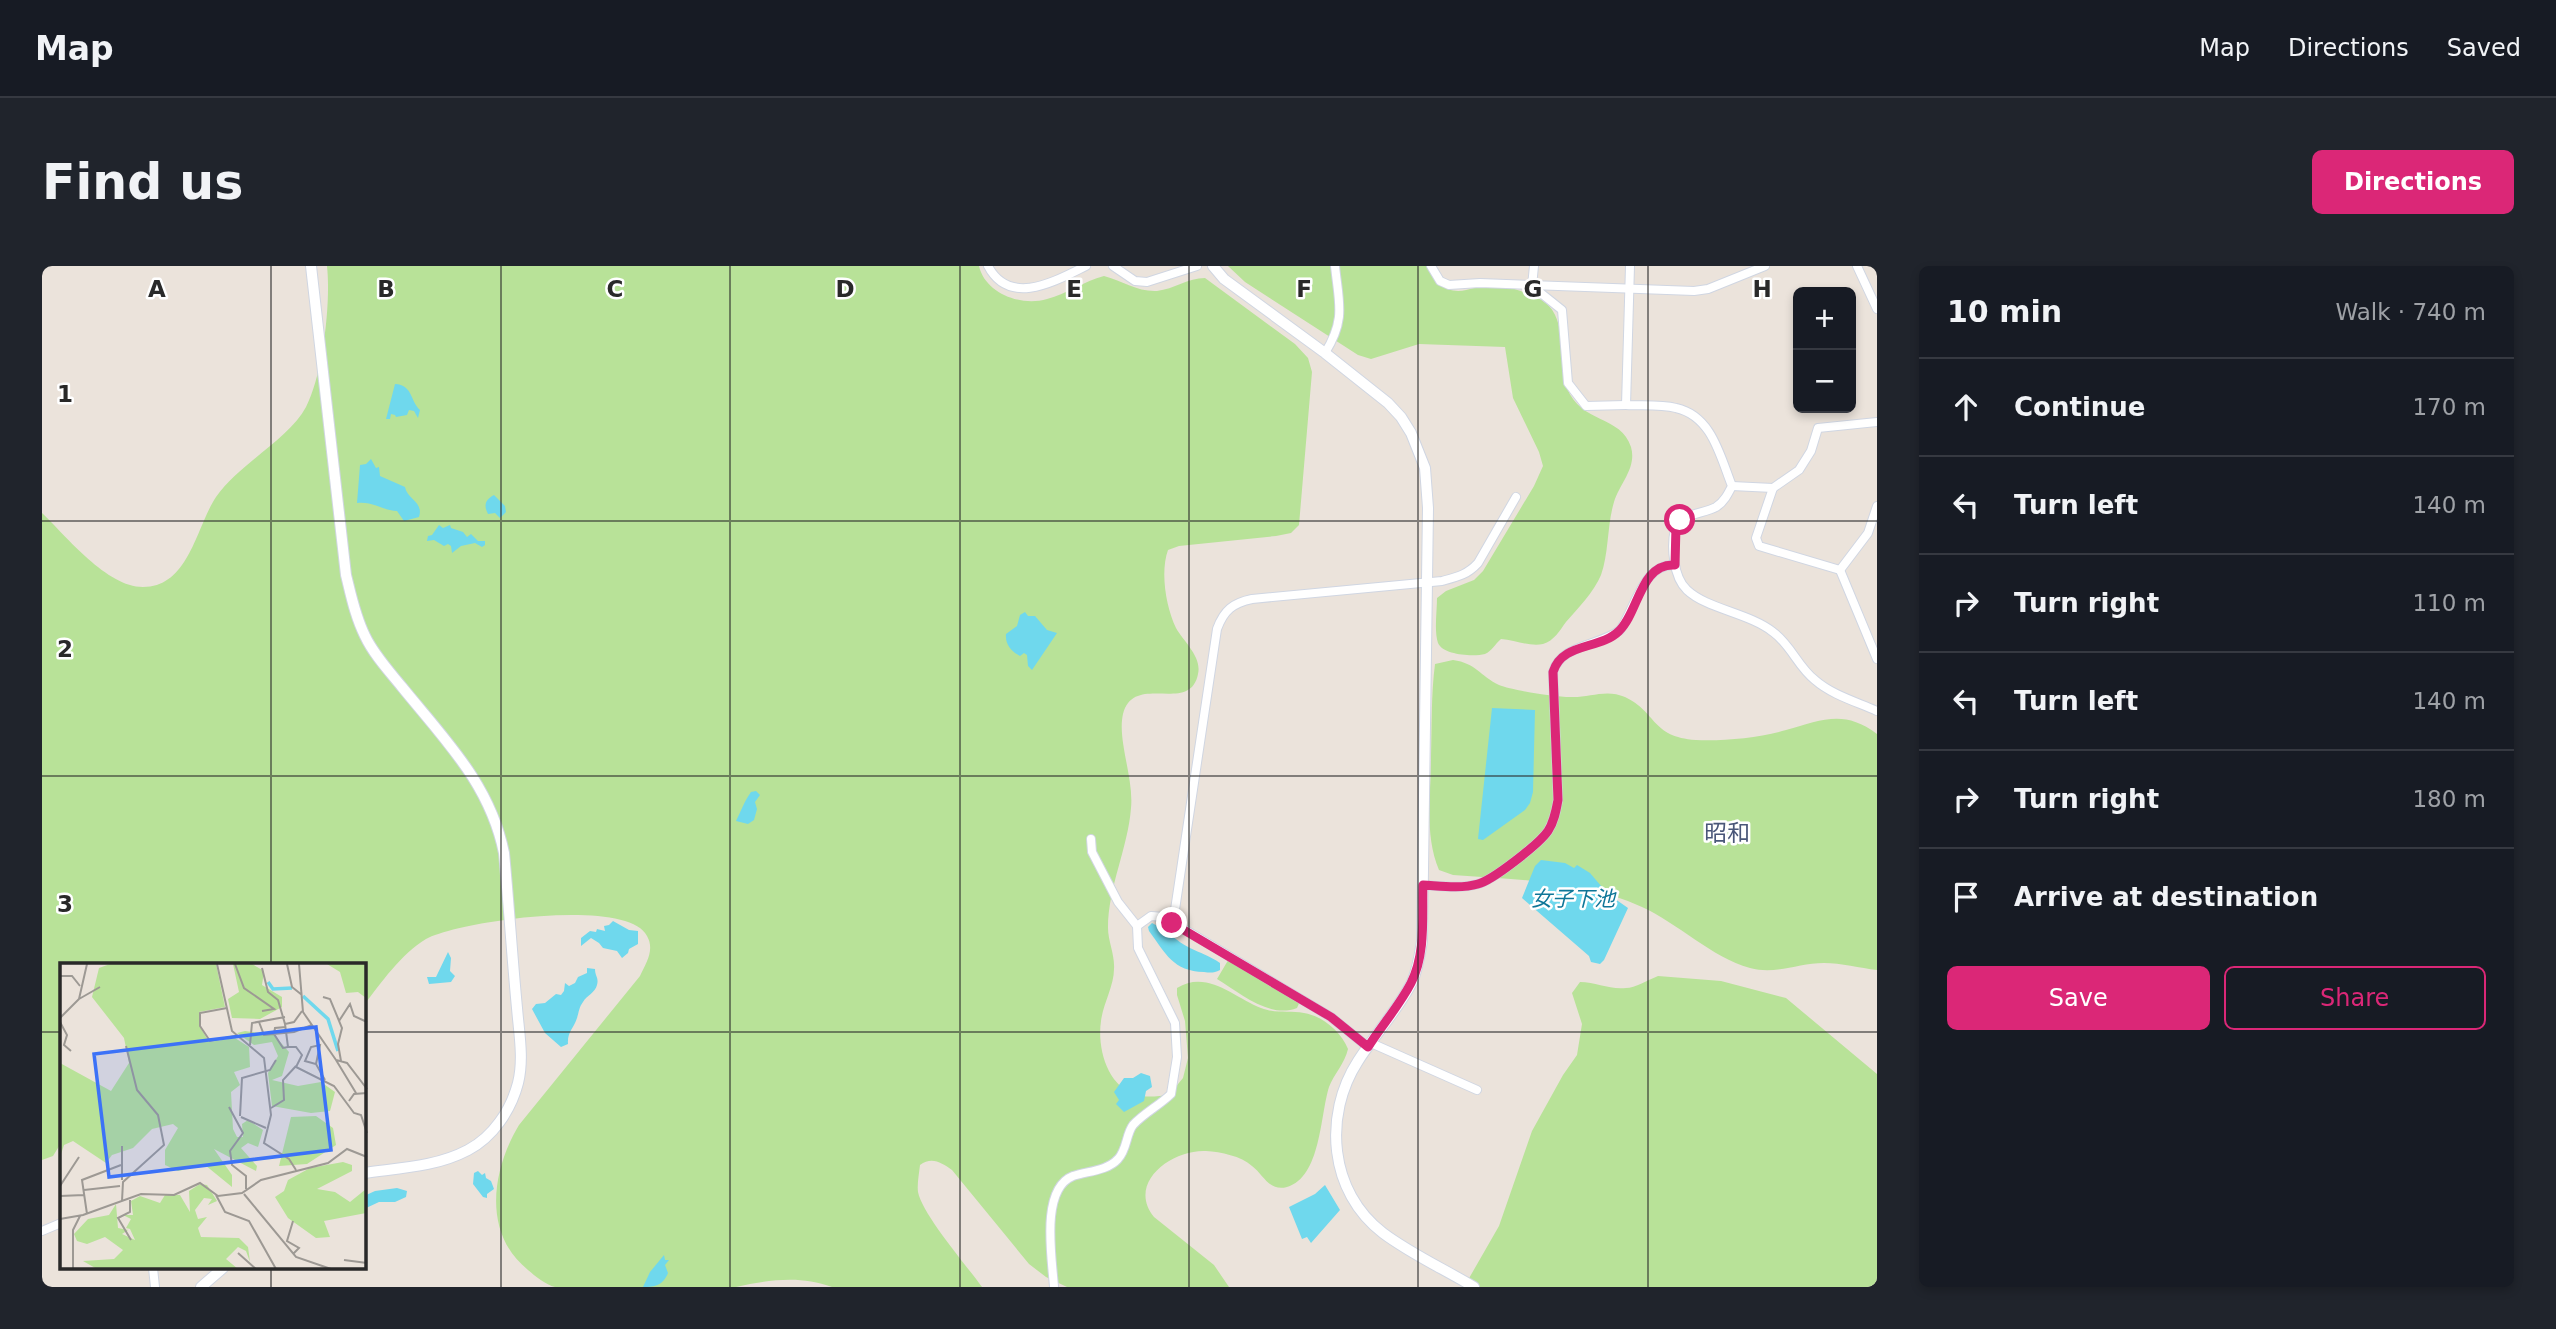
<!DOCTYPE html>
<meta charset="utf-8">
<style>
body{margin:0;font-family:"DejaVu Sans","Noto Sans JP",sans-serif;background:#20242c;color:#f1f3f6}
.controls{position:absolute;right:21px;top:21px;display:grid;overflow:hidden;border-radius:10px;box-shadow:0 4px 10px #0003}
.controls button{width:63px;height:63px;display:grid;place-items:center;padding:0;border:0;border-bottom:2px solid #363941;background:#171b24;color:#f1f3f6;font:35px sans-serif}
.stop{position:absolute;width:21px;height:21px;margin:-16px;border:5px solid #db2777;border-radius:50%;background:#fff}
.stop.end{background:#db2777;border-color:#fff;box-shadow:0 2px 7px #0008}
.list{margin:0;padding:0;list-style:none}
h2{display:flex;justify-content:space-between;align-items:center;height:91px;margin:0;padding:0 28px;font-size:30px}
h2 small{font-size:23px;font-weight:400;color:#9ea1a6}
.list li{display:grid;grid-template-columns:46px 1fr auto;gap:21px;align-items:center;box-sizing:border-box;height:98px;padding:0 28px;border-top:2px solid #363941}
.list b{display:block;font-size:26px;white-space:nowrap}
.list em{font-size:23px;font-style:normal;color:#9ea1a6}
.actions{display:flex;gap:14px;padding:21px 28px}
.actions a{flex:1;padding:16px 0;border:2px solid #db2777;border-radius:10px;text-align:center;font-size:24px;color:#db2777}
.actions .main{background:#db2777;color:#fff}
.icon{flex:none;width:38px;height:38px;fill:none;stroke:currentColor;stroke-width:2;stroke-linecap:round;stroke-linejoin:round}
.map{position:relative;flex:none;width:1835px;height:1021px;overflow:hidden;border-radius:10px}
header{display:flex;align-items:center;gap:42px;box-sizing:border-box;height:98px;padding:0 35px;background:#171b24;border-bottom:2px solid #363941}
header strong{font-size:33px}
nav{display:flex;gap:38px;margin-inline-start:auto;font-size:24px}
.intro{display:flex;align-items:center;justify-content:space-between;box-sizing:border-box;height:168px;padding:0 42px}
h1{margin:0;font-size:49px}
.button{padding:18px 32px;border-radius:10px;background:#db2777;color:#fff;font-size:24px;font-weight:700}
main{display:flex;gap:42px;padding:0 42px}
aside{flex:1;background:#171b24;border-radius:10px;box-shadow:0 4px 10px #0003}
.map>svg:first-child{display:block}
</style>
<header>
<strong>Map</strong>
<nav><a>Map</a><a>Directions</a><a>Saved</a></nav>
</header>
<div class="intro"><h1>Find us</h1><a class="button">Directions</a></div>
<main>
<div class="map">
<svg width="1835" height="1021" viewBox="0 0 1835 1021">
<rect width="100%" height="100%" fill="#ebe3db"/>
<g fill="#b8e298">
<path d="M285,0H937C943,27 979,41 1005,33C1025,28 1042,15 1062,10C1080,15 1096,26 1115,25C1132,23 1146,12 1163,12L1253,78L1266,92L1270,106L1257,259L1249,267L1234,270L1137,280L1126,284C1118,306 1124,341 1134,362C1142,376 1160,391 1156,408C1148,449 1092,406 1081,448C1075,474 1092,512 1089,542C1086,582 1066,621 1066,662C1066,675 1073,689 1072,703C1072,720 1061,738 1059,755C1055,782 1065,821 1095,829C1105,832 1117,830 1127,829L1141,812L1146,792L1143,755L1135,729V722C1165,703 1193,732 1219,742C1235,748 1247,744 1262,747C1281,750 1299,766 1306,783C1303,797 1292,808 1287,821C1278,850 1279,911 1245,921C1227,926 1221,908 1210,900C1199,890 1179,886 1164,885C1131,883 1084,916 1112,951L1172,999L1187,1021H1025L1004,1011L987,998L910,904C900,897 890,890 878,899C877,908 875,918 876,926C880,948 925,1000 940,1021H790C758,1009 726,1014 694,1021C651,1021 608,1021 566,1021C549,1021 529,1021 513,1021C504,1019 493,1010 486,1004C440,967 450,904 477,859L598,710C604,697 613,684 605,670C586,631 416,655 384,673C359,688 339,717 322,739V699H19V877L11,890L0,894V247C25,271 65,321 101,321C147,321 154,261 174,231C197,198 247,173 264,141C281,108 289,37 285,0Z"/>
<path d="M1186,0H1385C1391,8 1397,20 1406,23C1421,29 1434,19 1448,19C1462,18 1497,29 1507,40C1526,61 1515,97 1525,122C1539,158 1579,149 1589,181C1595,202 1578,217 1572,236C1565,259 1567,287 1559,309C1552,326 1536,342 1524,356C1518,364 1512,375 1501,378C1488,381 1473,374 1459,373C1453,378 1450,385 1443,388C1431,391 1401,389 1396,377C1392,365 1395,345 1395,332L1404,325L1432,314L1441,305L1492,220L1501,200L1497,186L1471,132L1463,81L1377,78L1329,93L1316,89L1203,16Z"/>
<path d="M1411,394C1434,397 1438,410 1457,419C1469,424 1517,432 1531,431C1549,431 1565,423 1583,431C1615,446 1609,471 1654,474C1683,475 1717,472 1744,464C1780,454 1802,443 1835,468V704C1818,702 1799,697 1782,697C1756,697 1734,709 1708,702C1669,691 1637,658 1600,641C1541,614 1475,614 1411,609L1397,604C1382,569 1389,527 1389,491C1390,459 1389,429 1393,398Z"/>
<path d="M1188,691L1259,733L1255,742C1227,753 1197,726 1175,713Z"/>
<path d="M1616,710L1679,715L1744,732L1835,808V1021H1422L1457,960L1490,865L1521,809L1535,789L1540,758L1530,727L1538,716C1554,716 1568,724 1584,722C1593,722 1606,714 1616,710Z"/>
</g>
<g fill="#6fd8ed">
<path d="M353,118C371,119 368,135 378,144L376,152L372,145L367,144L365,149L354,151L353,149L349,148L348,153H344Z"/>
<path d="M329,193L334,202L337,201L338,210L363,221C365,233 382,236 377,251L362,255L355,245C342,245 331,235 315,237L318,199L324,198Z"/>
<path d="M452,229L463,240L464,246L458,252L453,247L446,248C441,239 444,233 452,229Z"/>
<polygon points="397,259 401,262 408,259 409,262 421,266 425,271 429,268 436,275 443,275 443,279 440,281 433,277 419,280 410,287 409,280 406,278 402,280 392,274 385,275 386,270 390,269"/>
<path d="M983,346L986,350H993L1005,364L1015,367L990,404L986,400L985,389L982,387L978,390C969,385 963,378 964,368L975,360L978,349Z"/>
<polygon points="1450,442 1493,444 1491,526 1488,537 1483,544 1441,574 1436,573"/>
<path d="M714,525L718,529L713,536L715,543L712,554L706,558L694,555C699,545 703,534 709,526Z"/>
<polygon points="1499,594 1523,597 1532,602 1535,599 1548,607 1566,628 1586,642 1562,694 1558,698 1549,696 1547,690 1480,632 1493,600"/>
<polygon points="571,655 587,664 596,665 596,678 587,683 586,687 580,692 575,685 561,682 557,677 549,672 539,680 539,672 548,665 554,666 555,663 563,665 562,660 567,659"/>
<path d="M1110,657C1124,664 1134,675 1148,682C1158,687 1168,690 1178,697V704C1172,707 1169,707 1162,706C1131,705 1124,688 1107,665L1106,661Z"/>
<polygon points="406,686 409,692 408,705 413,710 409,716 387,718 385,711 394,711"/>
<path d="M545,702L553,703C553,710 557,712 555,719C553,727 545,729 541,736C537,741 537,746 535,752C532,762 525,766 526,778L519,781L503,767L490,743L494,738L503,737L514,728L519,729L522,725L523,717L527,720L533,717L536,711L545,707Z"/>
<polygon points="1099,807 1108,810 1110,821 1104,825 1102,835 1082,846 1074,838 1077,834 1072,826 1082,812 1091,812"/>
<polygon points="436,905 440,909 443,907 444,912 449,915 452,923 445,928 445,932 441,931 431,918 432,907"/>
<polygon points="1283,919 1298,944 1269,977 1265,971 1260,973 1247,941 1273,928"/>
<polygon points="355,922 365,925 364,931 353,936 337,936 322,943 322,930 333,925"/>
<path d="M622,989L623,994H627L623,999L626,1007C621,1019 614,1021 601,1021L608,1006Z"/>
</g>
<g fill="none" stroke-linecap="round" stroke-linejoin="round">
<defs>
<g id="minor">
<path d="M946,0C968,42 1015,14 1044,0"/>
<polyline points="1071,0 1093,15 1105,16 1155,0"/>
<polyline points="1389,0 1398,15 1407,19 1438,17 1652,25 1666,23 1723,0"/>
<polyline points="1492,0 1490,20 1520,44 1526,117 1544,140 1584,139"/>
<path d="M1588,0L1584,139C1600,140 1618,138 1634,142C1670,150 1678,190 1690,220C1686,228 1682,236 1674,241C1662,248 1637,247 1633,263C1629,280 1631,311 1645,324C1665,343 1707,347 1731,366C1749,379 1756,401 1773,414C1790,429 1815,436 1835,445"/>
<polyline points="1815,0 1835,43"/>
<path d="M1283,87C1304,53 1297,38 1293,0"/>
<polyline points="1690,220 1731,222"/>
<polyline points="1798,304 1717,280 1714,272 1731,222 1757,204 1769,185 1776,162 1835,156"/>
<polyline points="1798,304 1835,393"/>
<polyline points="1798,304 1826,267 1835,240"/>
<path d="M1381,619C1399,620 1418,623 1436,618C1451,614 1497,578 1506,565C1512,556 1514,545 1516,534L1511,406C1519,378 1558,380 1578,364C1593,343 1601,297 1633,299"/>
<path d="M1131,657L1175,363C1182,344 1191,337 1210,333L1400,315C1415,311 1425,309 1436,297L1474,231"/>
<polyline points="1095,660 1109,650 1122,651 1289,751 1326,781"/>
<polyline points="1329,777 1435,824"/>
<polyline points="0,965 19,957"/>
<polyline points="111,1002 113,1021"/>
<path d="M1012,1021C1010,992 998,923 1031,910C1046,905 1065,905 1076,893C1085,884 1084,868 1091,859C1102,847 1118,839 1129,828L1135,791L1133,757L1096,682L1095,660L1076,636L1050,586L1049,573"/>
</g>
<g id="tertiary">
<path d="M269,0L304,309C309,329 313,350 323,370C332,389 347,405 360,421C403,474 448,518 462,587C467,639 470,690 475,742C477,767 482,793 476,817C469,844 451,871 426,884C394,901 357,902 322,907"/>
<path d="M1171,0L1182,13L1283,87L1346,137L1359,151L1369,167L1383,202L1386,242L1380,675C1378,688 1376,703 1370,716C1356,744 1333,768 1316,795C1281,849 1287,926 1341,967C1369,988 1402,1003 1432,1021"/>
<polyline points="159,1021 181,1002"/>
</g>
</defs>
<use href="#minor" stroke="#d0d6e2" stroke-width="10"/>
<use href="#tertiary" stroke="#d0d6e2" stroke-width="12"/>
<use href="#minor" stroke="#fff" stroke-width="8"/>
<use href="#tertiary" stroke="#fff" stroke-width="10"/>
</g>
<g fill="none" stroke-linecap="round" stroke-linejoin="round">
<path stroke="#db2777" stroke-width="9" d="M1130,657L1289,751L1326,781C1340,759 1357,740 1369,717C1384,688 1380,651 1381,619C1399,620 1418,623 1436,618C1451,614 1497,578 1506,565C1512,556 1514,545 1516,534L1511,406C1520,376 1558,384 1577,365C1597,346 1598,297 1633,299L1634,260L1638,254"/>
</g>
<path fill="none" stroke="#292929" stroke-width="2" stroke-opacity="0.55" d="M229,0V699M459,0V1021M688,0V1021M918,0V1021M1147,0V1021M1376,0V1021M1606,0V1021M0,255H1835M0,510H1835M0,766H19M322,766H1835M229,1002V1021"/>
<g text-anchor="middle" stroke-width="5" stroke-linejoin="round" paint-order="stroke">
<g font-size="21" font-style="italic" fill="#0f7698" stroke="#fff">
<text x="1531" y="640">女子下池</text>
</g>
<g font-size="23" fill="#4a5779" stroke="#fff">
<text x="1685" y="575">昭和</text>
</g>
</g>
<g transform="translate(18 697)">
<rect width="306" height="306" fill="#ebe3db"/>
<path d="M50,1H156L165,44L139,49L140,64L149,79L175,75L189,84L190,104L174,109L180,122L171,129L173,166L177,174H183L182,161L188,157L203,167L198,184L188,180L181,185L197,203L196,208L154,186L172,212V224L145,202L118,208L105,202V187L118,165L113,161L92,166L73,185L52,192L46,200L13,178L4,182L0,194V100L51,128L69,100L64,75L32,34L39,5ZM173,1H192L204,8L202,22L222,34V44L200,56L172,55L168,36L179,29ZM267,1H306V35L298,29L286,30L280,9ZM185,68L214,72L229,89L222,113L212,117L238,123L261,119L275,129L270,148L251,150L212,143L208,110L218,93L212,79L194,82L177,70ZM256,153L273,165L276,182L247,201L219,203L231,154ZM283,199L292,202V208L257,226L275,229L290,239L306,226V250L264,258L270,274L256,275L228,255L215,234L224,228L228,217L250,205ZM140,221L147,222L157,238L148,242L152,236L144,235L135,247L138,256L147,254L138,265L141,274L179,275L188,284L190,299L186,288L178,284L166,296L178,306H37L23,298L54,296L63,287L45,274L27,281L17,278L14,271L28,256L49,252L56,241L58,265L68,267L62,271L75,277L70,266L66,265L71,256L63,252H73L71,238L80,233L100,240L105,232H120L130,249L129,228Z" fill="#b8e298"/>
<path fill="none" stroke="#6fd8ed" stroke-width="3.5" d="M208,19L213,26L232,25M243,33L268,56L278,88"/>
<path fill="none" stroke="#9d9994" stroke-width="2" d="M157,1L172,68L204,95L211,152L204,180L229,196L236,207M175,1L184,25L214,46L202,48M227,1L232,24L242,32M239,1L243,49L276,97L287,100L307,126M202,5L208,29L218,37L225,61M0,13H12L20,23M263,34L270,36L282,65L278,81L281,98M19,36L40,24M167,45L140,50V63L150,78L175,73M242,48L234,59L225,61L228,84H236L242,92L236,104L274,123L294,150L301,152L307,170M0,55L19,36L27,1M279,58L290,41L294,53L307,59M0,59L7,72L4,82L11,88M199,59L204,72L234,69L252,62M226,64L215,65L214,71L223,85L228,84M190,82L192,60L225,54M276,97L296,130M256,101L260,82L251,84L245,98L256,101L265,117M289,138L294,131L307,130M169,144L183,170L170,188L172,202L186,213V226M211,145L224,137L223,117L236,103M180,153L182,115L210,107L216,97M181,154L206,165M62,217V183M0,223L19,194M24,227L60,223M184,231L236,294L271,306M156,232L165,249L189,258L216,306M0,233L24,232M70,237V249L58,255L71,277M62,238L63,219L104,182L98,152L77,127L66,83M27,251L22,217L61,202M0,256L23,252L81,231L114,232L140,220L158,233L182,230L201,217L268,200L287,186L307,194M233,258L227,278L239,285L234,290M178,290L196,306M284,297L307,300M13,306V267L20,253"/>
<path fill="#3c72f7" fill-opacity="0.15" stroke="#3c72f7" stroke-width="3.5" d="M256,64L271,187L49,214L34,91Z"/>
<rect width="306" height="306" fill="none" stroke="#292929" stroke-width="3.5"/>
</g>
<g font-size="23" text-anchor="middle" font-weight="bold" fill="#292929" stroke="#fff" stroke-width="5" stroke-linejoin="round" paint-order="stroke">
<text x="115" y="31">A</text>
<text x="344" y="31">B</text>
<text x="573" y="31">C</text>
<text x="803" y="31">D</text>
<text x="1032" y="31">E</text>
<text x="1262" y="31">F</text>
<text x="1491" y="31">G</text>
<text x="1720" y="31">H</text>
<text x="23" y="136">1</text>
<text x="23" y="391">2</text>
<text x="23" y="646">3</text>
</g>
</svg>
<div class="controls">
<button>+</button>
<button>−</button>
</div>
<div class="stop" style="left:1638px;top:254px"></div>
<div class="stop end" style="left:1130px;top:657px"></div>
</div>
<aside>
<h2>10 min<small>Walk · 740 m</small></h2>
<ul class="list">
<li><svg class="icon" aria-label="ahead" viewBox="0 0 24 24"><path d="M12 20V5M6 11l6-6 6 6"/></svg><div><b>Continue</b></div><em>170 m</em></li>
<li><svg class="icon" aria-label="left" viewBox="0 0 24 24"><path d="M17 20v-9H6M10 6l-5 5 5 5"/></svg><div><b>Turn left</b></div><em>140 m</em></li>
<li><svg class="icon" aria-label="right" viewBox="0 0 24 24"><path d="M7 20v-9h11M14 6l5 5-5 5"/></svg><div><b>Turn right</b></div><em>110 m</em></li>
<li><svg class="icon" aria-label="left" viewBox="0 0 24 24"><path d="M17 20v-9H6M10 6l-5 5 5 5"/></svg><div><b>Turn left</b></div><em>140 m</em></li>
<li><svg class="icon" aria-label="right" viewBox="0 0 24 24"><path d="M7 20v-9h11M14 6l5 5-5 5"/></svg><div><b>Turn right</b></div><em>180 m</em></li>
<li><svg class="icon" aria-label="arrive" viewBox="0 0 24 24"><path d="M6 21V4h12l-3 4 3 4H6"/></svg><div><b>Arrive at destination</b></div></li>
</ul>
<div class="actions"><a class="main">Save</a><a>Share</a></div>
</aside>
</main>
